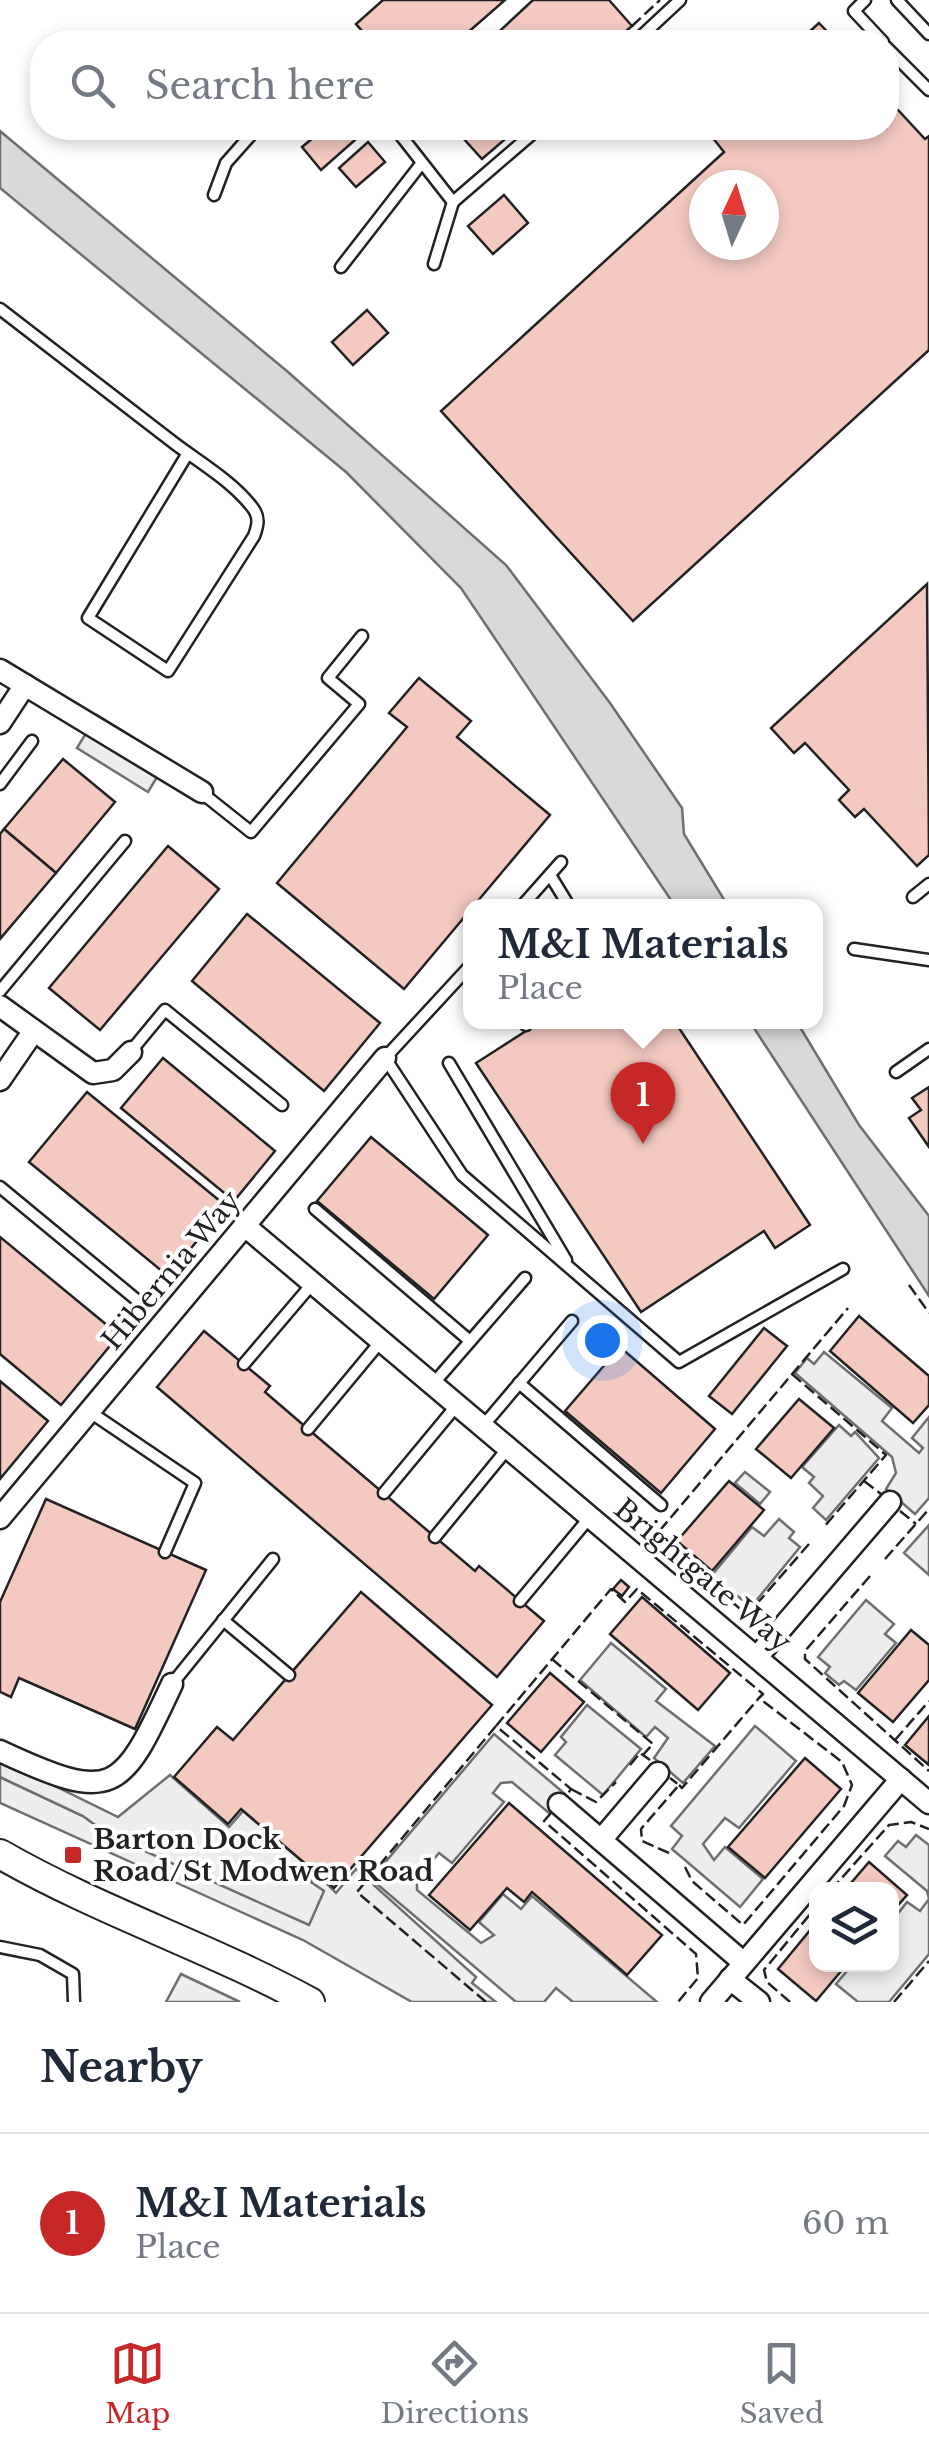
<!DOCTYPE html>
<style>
body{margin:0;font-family:"Libre Baskerville",serif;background:#f2f2f3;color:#1f2937}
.controls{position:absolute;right:30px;bottom:30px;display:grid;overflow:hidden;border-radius:20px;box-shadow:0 5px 15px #0003}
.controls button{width:90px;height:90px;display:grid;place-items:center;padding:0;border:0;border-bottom:2px solid #e0e1e3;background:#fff;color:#1f2937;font:50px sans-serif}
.compass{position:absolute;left:689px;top:170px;width:90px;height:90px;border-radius:50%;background:#fff;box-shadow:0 5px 15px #0003;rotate:4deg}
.you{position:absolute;left:602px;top:1340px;width:35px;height:35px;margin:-25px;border:8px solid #fff;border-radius:50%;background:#1a73e8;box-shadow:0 0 0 15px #1a73e833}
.badge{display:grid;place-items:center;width:65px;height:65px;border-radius:50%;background:#c62828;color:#fff;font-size:32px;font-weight:700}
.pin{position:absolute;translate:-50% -82px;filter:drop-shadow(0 2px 5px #0008)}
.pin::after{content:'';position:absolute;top:52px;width:35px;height:30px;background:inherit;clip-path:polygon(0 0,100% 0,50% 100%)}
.popup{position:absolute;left:463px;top:899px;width:360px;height:130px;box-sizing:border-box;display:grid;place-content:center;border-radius:20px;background:#fff;filter:drop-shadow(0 2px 8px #0005);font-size:32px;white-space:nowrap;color:#747a83}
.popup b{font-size:38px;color:#1f2937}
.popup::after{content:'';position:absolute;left:50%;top:100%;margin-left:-20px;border:20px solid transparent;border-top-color:#fff}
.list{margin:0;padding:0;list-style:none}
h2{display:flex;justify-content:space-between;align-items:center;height:130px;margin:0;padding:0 40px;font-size:42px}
h2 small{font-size:32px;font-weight:400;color:#747a83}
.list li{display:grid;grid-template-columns:65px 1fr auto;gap:30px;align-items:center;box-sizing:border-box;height:180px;padding:0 40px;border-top:2px solid #e0e1e3}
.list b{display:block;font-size:38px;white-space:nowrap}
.list p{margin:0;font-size:32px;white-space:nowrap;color:#747a83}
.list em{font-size:32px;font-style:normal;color:#747a83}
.icon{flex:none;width:55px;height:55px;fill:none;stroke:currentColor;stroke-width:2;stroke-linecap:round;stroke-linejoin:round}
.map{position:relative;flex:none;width:929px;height:2002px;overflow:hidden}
.search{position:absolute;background:#fff;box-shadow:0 5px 15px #0003;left:30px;right:30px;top:30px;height:110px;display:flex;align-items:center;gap:25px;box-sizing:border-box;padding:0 35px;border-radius:40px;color:#747a83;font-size:38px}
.sheet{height:310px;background:#fff}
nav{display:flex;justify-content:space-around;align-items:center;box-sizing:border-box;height:140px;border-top:2px solid #e0e1e3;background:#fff;font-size:28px;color:#747a83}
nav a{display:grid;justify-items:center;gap:5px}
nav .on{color:#c62828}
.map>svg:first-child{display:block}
</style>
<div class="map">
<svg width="929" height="2002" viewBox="0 0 929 2002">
<rect width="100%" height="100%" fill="#fff"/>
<g fill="#eee" stroke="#6f6f6f" stroke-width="2.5">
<polygon points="0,1777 83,1816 109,1835 310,1882 316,1873 336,1893 356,1869 476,1977 472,1983 496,2002 412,2002 303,1940 0,1803"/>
<polygon points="181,1974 240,2002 166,2002"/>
</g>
<g fill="#ededed" stroke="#6f6f6f" stroke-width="2.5">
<polygon points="97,715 168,759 148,792 77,748"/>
<polygon points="824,1352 892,1408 882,1421 919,1453 923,1448 912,1438 929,1417 929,1498 915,1514 886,1489 896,1473 892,1457 795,1373 807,1358 814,1364"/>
<polygon points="839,1425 851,1436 855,1432 879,1458 826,1520 813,1508 823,1496 809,1483 814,1477 802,1467"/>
<polygon points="745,1472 770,1492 760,1504 735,1483"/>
<polygon points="779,1519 794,1532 789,1538 800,1547 751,1607 712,1575 752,1527 764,1536"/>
<polygon points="929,1525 929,1575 904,1553"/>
<polygon points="866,1600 894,1624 885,1634 896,1643 856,1690 844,1681 839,1685 825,1673 830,1667 818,1657"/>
<polygon points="611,1643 666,1689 656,1701 715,1746 683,1783 654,1758 668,1738 655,1727 646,1737 580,1680"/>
<polygon points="587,1705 641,1749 603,1795 555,1755 566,1742 561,1737"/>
<polygon points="755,1726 796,1761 739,1828 725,1818 703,1844 714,1860 725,1847 763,1879 740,1907 672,1849 682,1836 671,1826"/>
<polygon points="494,1734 565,1794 549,1813 512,1782 501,1783 493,1793 504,1802 452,1863 439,1853 417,1879 417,1890 481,1943 494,1935 479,1922 503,1894 521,1909 532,1896 657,2002 573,2002 556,1988 544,2002 516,2002 371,1879"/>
<polygon points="0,1759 118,1817 170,1775 229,1827 243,1811 316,1873 311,1882 324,1891 309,1925 109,1835 83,1816 0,1777"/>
<polygon points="916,1835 929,1845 929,1954 889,2002 858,2002 836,1984 852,1965 892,1964 892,1921 907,1902 920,1911 929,1899 927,1891 885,1856 898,1841 906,1847"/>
</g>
<g fill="#d9d9d9" stroke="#6f6f6f" stroke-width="2.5">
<polygon points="0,131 288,372 506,565 610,703 682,808 684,834 728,906 675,906 461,588 346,472 0,188"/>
<polygon points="750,1022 797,1022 859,1125 929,1216 929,1296"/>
</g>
<g fill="#f3c9c0" stroke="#222" stroke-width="2.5" fill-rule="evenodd">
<polygon points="383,0 505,0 457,42 372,42 356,24"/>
<polygon points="533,0 609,0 632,26 613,42 488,42"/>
<polygon points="819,23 837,42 798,42"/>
<path d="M886,97L925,139L929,136V350L633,621L441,411L724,152L705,128H886ZM704,185H764V245H704Z"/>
<polygon points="325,128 359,128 364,132 321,170 302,147"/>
<polygon points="454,128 518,128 482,159"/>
<polygon points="368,142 385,162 356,187 339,168"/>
<polygon points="504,195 528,223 493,254 468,226"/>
<polygon points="367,310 388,333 353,365 332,342"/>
<polygon points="927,584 929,855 917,866 864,809 855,817 839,800 849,790 805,743 794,753 771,728"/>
<polygon points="419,678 471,721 457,737 550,815 404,989 277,883 407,727 389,713"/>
<polygon points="63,759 115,802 56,873 4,829"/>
<polygon points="4,829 56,873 0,939 0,834"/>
<polygon points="168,846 219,889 100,1030 49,988"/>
<polygon points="247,914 380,1023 324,1091 192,981"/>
<polygon points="540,1022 675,1022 810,1225 775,1248 764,1231 641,1312 476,1063"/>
<polygon points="163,1058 275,1151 234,1201 121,1108"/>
<polygon points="929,1087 929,1147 909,1118 921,1110 912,1098"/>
<polygon points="87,1092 226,1206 168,1276 29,1162"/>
<polygon points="371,1137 488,1235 434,1299 317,1201"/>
<polygon points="0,1237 119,1335 61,1405 0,1354"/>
<polygon points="859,1316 929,1376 929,1405 913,1423 830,1351"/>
<polygon points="764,1328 787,1346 732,1414 709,1396"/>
<polygon points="204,1331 270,1386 265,1392 308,1429 475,1571 479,1566 544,1621 497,1677 157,1387"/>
<polygon points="620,1347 715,1429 661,1493 565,1411"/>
<polygon points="0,1381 48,1421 0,1479"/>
<polygon points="799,1399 834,1428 791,1478 756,1449"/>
<polygon points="729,1481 764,1510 712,1571 677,1541"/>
<polygon points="46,1499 206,1570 135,1729 19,1678 11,1697 0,1692 0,1602"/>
<polygon points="621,1580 629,1587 622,1596 613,1589"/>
<polygon points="361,1592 492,1705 334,1888 241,1809 228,1824 174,1777 217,1727 233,1740"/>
<polygon points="642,1597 730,1673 698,1710 610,1634"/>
<polygon points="911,1630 929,1645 929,1680 893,1722 858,1693"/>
<polygon points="550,1673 584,1702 541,1752 507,1723"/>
<polygon points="929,1716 929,1765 905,1745"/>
<polygon points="805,1758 841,1789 765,1878 728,1847"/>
<polygon points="509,1803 662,1935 627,1975 532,1892 524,1902 507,1888 470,1930 429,1895"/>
<polygon points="869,1862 907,1895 892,1912 892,1890 845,1890"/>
<polygon points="816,1923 816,1964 847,1964 816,2001 778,1969"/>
</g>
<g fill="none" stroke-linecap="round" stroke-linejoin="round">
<defs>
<g id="lane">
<polyline points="865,0 854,11 883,42"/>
<polyline points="897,0 929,34"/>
<polyline points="635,42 680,0"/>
<polyline points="886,47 929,90"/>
<polyline points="395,128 453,202 539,128"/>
<polyline points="214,195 226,163 257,128"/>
<polyline points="434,264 453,202"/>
<polyline points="341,267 421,164"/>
<path d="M0,309C58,354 116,398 174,443C199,462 232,481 252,507C260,517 258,525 254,536L168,671L88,618L188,453"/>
<polyline points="0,784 32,741"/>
<polyline points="202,793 251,832 359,704 328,678 362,636"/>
<polyline points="550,875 569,906"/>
<polyline points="913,897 929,884"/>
<polyline points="522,906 561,862"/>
<polyline points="854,949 929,960"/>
<polyline points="470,966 385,1058 462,1175 679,1362 843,1269"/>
<polyline points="0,991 125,841"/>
<polyline points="524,1022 526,1025"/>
<polyline points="131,1051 165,1010 282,1105"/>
<polyline points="449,1063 566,1260"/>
<polyline points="896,1072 929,1049"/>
<polyline points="0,1187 138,1301"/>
<polyline points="315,1209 470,1341"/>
<polyline points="244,1364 312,1284"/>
<polyline points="519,1383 661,1505"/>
<polyline points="433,1384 525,1278"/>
<polyline points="90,1412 195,1483 165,1552"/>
<polyline points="483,1426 572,1321"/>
<polyline points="308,1429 381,1341"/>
<polyline points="384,1493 457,1405"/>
<polyline points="435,1537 508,1448"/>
<polyline points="520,1601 590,1517"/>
<polyline points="223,1620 289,1675"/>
<polyline points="172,1684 273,1559"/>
<polyline points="0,1947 40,1955 73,1974 74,2002"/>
</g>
<g id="street">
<polyline points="0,670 202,792"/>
<polyline points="0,723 25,685"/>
<polyline points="0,1006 93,1073 113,1070 131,1052"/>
<polyline points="0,1080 33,1032"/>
<polyline points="245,1226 929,1803"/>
<polyline points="0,1518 385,1058"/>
<polyline points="757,1657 890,1502"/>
<path d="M0,1751C114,1804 121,1794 172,1684"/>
<polyline points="559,1804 744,1963"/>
<polyline points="601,1840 658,1773"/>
<polyline points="730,1979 759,2002"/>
<polyline points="711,2002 901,1779"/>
</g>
<path id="secondary" d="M0,1854C99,1911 209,1947 310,2002"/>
</defs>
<use href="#lane" stroke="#222" stroke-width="15"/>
<use href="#street" stroke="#222" stroke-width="25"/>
<use href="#secondary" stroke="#222" stroke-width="32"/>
<use href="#lane" stroke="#fff" stroke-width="10"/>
<use href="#street" stroke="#fff" stroke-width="20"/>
<use href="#secondary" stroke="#fff" stroke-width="28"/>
<g stroke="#222" stroke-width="2.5" stroke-dasharray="12 5" stroke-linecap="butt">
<polyline points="632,26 660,0"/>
<polyline points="909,1285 929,1313"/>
<polyline points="792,1374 886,1455 823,1528"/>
<polyline points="864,1481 881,1494"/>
<polyline points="900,1511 916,1524"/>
<polyline points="809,1544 747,1615 656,1535 848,1308"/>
<polyline points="885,1559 929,1509"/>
<polyline points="870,1576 805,1651 805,1659 929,1771"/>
<polyline points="552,1659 653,1744 643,1755"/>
<polyline points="496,1726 611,1589 625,1602 637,1589 763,1694 759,1698 842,1762 852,1785 844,1806 743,1925 692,1881 685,1867"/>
<polyline points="895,1740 929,1701"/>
<polyline points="630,1765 640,1753 650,1760"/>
<polyline points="679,1785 682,1788 759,1698"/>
<polyline points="571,1789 596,1802 616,1782"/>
<polyline points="551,1813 544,1821 696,1954 698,1978 678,2002"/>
<polyline points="669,1853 642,1841 641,1829 679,1785 670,1778"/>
<polyline points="831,1890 889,1825 911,1822 929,1829"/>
<polyline points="486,2002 357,1892 496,1726 571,1789 567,1795"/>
<polyline points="790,2002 767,1982 764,1970 816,1907"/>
<polyline points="894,2002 929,1961"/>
</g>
</g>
<rect fill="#c62828" stroke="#fff" stroke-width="4" x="63" y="1845" width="20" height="20" rx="5"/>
<g text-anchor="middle" stroke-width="8" stroke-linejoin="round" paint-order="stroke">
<g font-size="28" fill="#222" stroke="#fff">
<text transform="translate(171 1270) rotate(-50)" y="10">Hibernia Way</text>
<text transform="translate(703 1575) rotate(40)" y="10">Brightgate Way</text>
</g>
<g font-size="28" font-weight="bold" fill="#222" stroke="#fff" text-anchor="start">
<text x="93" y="1849">Barton Dock<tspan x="93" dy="32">Road/St Modwen Road</tspan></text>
</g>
</g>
</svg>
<div class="controls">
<button><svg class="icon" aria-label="layers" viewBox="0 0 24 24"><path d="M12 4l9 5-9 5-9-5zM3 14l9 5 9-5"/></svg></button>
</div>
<svg class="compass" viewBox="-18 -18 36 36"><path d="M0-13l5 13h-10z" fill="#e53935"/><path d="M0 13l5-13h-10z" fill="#747a83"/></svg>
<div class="you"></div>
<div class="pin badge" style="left:643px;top:1144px">1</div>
<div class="popup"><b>M&amp;I Materials</b>Place</div>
<div class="search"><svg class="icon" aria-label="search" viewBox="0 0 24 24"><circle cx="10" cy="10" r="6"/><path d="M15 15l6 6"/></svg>Search here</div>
</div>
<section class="sheet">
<h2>Nearby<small></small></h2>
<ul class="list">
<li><span class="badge">1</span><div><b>M&amp;I Materials</b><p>Place</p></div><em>60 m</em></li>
</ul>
</section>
<nav>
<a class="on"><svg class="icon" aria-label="map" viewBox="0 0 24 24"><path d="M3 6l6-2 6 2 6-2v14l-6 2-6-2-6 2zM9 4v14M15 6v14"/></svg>Map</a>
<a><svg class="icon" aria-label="directions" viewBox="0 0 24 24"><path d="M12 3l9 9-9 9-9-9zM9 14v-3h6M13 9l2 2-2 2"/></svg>Directions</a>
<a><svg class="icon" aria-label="saved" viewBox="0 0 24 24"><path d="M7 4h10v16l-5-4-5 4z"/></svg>Saved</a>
</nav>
